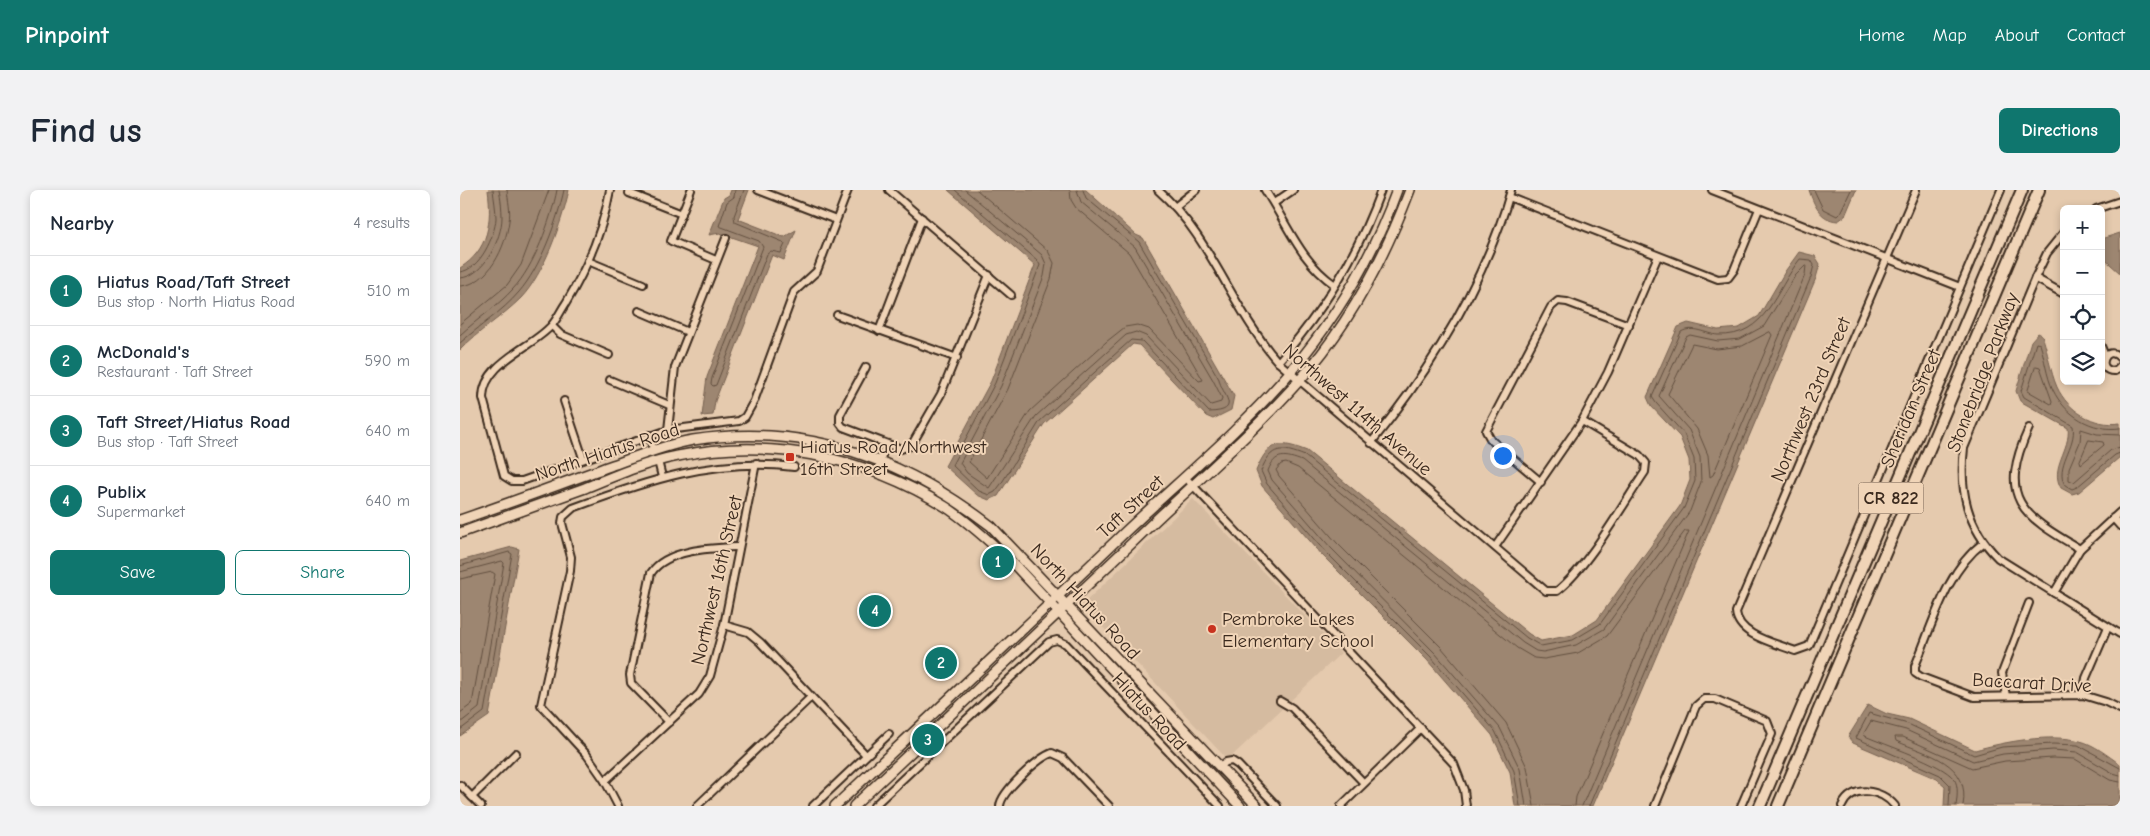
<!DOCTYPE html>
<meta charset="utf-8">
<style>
body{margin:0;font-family:"Comic Neue",sans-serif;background:#f2f2f3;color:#1f2937}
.controls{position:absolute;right:15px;top:15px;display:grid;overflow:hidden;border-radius:8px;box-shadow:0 2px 8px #0003}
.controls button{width:45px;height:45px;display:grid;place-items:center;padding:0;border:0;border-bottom:1px solid #e0e1e3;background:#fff;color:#1f2937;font:25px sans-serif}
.you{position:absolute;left:1042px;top:265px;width:18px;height:18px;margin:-12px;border:4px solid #fff;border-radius:50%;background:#1a73e8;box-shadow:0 0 0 8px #1a73e833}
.badge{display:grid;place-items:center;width:32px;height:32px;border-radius:50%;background:#0f766e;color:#fff;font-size:16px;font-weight:700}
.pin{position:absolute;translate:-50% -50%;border:2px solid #fff;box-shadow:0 1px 5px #0006}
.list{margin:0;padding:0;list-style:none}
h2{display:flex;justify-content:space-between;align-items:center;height:65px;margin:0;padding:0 20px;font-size:21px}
h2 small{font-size:16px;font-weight:400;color:#747a83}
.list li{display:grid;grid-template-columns:32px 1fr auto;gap:15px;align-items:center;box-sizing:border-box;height:70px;padding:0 20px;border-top:1px solid #e0e1e3}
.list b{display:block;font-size:19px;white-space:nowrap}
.list p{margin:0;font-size:16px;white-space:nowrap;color:#747a83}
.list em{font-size:16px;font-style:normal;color:#747a83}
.actions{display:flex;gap:10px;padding:15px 20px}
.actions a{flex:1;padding:11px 0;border:1px solid #0f766e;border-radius:8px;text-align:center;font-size:18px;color:#0f766e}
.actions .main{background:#0f766e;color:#fff}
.icon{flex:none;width:28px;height:28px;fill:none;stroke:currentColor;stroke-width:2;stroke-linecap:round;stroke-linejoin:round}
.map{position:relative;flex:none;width:1660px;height:616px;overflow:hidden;border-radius:8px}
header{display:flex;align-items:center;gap:30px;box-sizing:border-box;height:70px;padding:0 25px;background:#0f766e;color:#fff}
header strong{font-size:24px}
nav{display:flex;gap:28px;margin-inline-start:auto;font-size:18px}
.intro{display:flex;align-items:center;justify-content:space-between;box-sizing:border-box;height:120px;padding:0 30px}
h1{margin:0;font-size:35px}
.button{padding:12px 22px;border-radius:8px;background:#0f766e;color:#fff;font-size:18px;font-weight:700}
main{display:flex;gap:30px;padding:0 30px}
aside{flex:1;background:#fff;border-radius:8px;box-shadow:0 2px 8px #0003}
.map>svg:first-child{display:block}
</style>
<header>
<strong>Pinpoint</strong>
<nav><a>Home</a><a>Map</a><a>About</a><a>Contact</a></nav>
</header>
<div class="intro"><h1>Find us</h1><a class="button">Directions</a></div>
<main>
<aside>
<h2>Nearby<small>4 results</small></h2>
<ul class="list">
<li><span class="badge">1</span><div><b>Hiatus Road/Taft Street</b><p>Bus stop · North Hiatus Road</p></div><em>510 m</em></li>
<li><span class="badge">2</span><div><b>McDonald's</b><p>Restaurant · Taft Street</p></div><em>590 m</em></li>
<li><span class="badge">3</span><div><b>Taft Street/Hiatus Road</b><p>Bus stop · Taft Street</p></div><em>640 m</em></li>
<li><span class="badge">4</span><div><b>Publix</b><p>Supermarket</p></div><em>640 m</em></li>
</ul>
<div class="actions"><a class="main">Save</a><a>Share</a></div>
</aside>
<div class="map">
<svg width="1660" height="616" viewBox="0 0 1660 616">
<rect width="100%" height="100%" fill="#e5caae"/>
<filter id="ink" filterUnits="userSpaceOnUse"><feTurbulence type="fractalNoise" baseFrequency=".02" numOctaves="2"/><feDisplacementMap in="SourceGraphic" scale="10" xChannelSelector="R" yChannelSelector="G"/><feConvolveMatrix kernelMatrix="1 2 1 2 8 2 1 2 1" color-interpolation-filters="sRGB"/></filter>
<g filter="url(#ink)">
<polygon fill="#d5bba0" points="733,309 881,463 770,568 765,567 622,415"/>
<g fill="#9d8671" stroke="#766150">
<path d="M28,0H109C102,32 84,84 61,108C42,127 18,141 0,160V78C29,60 32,31 28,0Z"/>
<polygon points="271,0 289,0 278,29 324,47 336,40 324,70 312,65 255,211 253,225 242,226 247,187 298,56 260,43 249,45 264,8 269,5"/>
<polygon points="488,0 626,0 676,45 683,48 774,206 771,220 753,229 746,226 679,155 673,154 584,234 538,306 529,310 517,305 485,276 531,191 575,75"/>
<path d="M1349,0H1396L1385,26L1378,31C1360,30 1354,15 1349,0Z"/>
<polygon points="1660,43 1660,83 1641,66 1641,49"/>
<path d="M1339,62L1355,66L1360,74L1356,88L1133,616H1055L1050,582L1032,545L967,470L863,366L802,296L796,281C808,251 819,250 847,261L1069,444L1081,451L1113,445L1137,430L1220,316L1230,290L1229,270L1220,247L1191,216L1187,207L1218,137L1228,133L1258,140L1279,138L1299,126L1326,80Z"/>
<path d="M1578,143L1582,145C1588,162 1590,181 1597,197C1608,221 1634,237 1660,233V267L1619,302L1612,304L1601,298C1589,278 1611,259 1608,238L1560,211L1556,201L1571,151Z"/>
<polygon points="52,357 59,359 29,526 0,546 0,371"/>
<path d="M1408,515L1427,524L1449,529L1515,560C1544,552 1590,543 1620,551C1634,554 1648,566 1660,574V616H1484L1485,596L1477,589L1393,553L1388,547Z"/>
</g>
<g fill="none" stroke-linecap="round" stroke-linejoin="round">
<g stroke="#624f3f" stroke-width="1">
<polyline points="275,0 274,7 267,12 259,36 299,51 303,57 252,188 251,194 253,196 256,195 307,64 311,61 321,63 325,54 323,52 275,32 274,26 284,0"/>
<path d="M495,0L577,70L580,75L535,193L492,275L519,301L529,305L535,302L541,294L580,231L671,150L682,151L749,222C784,221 761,204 759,189L679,52L626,8L623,0"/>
<polyline points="505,0 582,65 586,74 584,86 541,196 500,273 507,283 529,298 576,226 666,145 676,142 686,146 751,215 761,212 762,208 753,190 675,57 621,12 617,0"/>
<polyline points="517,0 588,61 594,73 591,89 548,199 509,272 527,288 570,221 646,152 665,137 677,135 689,139 739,191 743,190 669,63 616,18 611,10 610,0"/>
<polyline points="1354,0 1363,19 1377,26 1380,23 1391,0"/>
<path d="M0,82C20,80 35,46 36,28C36,19 34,9 33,0"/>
<path d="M0,88C24,87 42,48 42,27C42,19 41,9 39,0"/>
<path d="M0,96C29,95 46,56 49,31C51,22 48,10 47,0"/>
<polyline points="0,134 47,95 61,75 89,0"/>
<polygon points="1310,142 1312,145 1253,285 1250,287 1248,265 1237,239 1208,204 1232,154 1257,159 1282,156"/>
<path d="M0,145C17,129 38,116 53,99C74,77 91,30 97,0"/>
<path d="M0,153C19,136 42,122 59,102C80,78 97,32 104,0"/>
<polygon points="1576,176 1580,177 1592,211 1591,214 1568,201"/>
<path d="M1660,238C1632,242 1605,225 1593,200C1586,185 1585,169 1580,154L1576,153L1561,201L1564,207L1613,236C1617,256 1594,276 1605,295L1612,299L1617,297L1655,265L1660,263"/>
<polyline points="1660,245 1637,244 1621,239 1620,252 1609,278 1609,290 1614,292 1651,260 1660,257"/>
<polygon points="1629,250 1643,252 1644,255 1621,274 1620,271"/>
<polyline points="0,376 49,362 52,364 24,522 0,540"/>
<polyline points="0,382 42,371 44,373 19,518 0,533"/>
<polyline points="0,389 32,382 35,384 12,514 0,523"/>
<path d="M1060,616L1054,581L1035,541L971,467L867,363L807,294L801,281C811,255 822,257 845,266L1067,448L1081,456L1113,450L1140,434L1224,318L1235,291L1234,269L1224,244L1196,213L1192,207L1221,142C1233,135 1245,144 1258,145C1307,147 1315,100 1340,69L1351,70L1354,75L1351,87L1129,616"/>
<path d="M1066,616L1060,579L1040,538L975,463L871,358L812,290L808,281C815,262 826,265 842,271L1063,453L1076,461L1083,462L1116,455L1144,439L1230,321L1241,292L1240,267L1229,240L1199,206L1226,147L1230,145L1258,151L1280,149L1304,136L1335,86L1346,75L1345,85L1122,616"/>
<polyline points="1074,616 1067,577 1046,533 981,457 877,353 819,286 816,280 821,274 826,273 838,278 1057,458 1074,468 1084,469 1118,463 1147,446 1225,341 1229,341 1116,607 1115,616"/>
<polyline points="1489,616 1490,595 1480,585 1396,548 1409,523 1448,534 1514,565 1542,557 1593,554 1618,555 1660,578"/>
<path d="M1496,616C1497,609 1499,595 1494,589C1482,573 1425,555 1405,546L1404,543L1411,531L1446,540L1513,571L1543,564L1593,560L1617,562L1653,583L1660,585"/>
<path d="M1503,616C1511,572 1468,565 1436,551L1435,547H1443L1512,578L1545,571L1593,568L1615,569L1650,590L1660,592"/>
</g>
<defs>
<g id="street">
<path d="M150,0C143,41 127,78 106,113C101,120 97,130 91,136C71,158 23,173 23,208L44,286L52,291H62L208,240L279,231L285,227L294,211L334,102L357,81L388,0"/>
<polyline points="231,0 211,51 256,70"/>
<polyline points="298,0 376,30"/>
<polyline points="429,0 551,105"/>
<path d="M698,0C751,47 772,119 818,172L1086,401H1097C1128,377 1162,316 1185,282L1186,273L1179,265L1122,231"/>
<path d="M805,0C828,35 840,71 875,95"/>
<polyline points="1252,0 1500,97"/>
<path d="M1456,0L1276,422C1278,446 1316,453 1335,461L1349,456L1541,0"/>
<polyline points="169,3 222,24"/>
<polyline points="1049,7 1258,89 1268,88 1274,80 1299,19"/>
<polyline points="814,13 833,0"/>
<polyline points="716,16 736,0"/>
<polyline points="1636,19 1660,11"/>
<path d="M1604,42L1587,63L1575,88L1504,258C1499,301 1507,337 1538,368L1660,444"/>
<polyline points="128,71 183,94"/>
<polyline points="1575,88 1604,104"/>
<polyline points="179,121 228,142"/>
<polyline points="377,125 497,168"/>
<polyline points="92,136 100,144 149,165"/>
<polyline points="419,141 462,28"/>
<polyline points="1641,156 1645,166"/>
<path d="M1660,168C1646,152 1634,182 1655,181L1660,176"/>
<path d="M818,172C863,122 898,63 921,0"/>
<polyline points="406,177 380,225 380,233 383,237 441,259 451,256 481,204 529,85"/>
<polyline points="150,190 209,215"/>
<polyline points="104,211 123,268"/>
<path d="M1569,238C1537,308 1561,325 1620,359"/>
<polyline points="208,240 215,177 266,48"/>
<polyline points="190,245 193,260"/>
<path d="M911,253C971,179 1025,92 1051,0"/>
<polyline points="198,271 202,287"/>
<polyline points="417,283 425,255"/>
<polyline points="725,287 994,574 1004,600 1006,616"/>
<polyline points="1081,292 1031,250 1026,241 1091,117 1098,111 1107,112 1169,135"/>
<polyline points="1653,328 1660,336"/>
<path d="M1523,353C1486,381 1473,434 1455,476V483L1461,487L1514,507L1623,505L1646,512L1660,519"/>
<polyline points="1035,357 1122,231 1148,182 1198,66"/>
<polyline points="1594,403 1620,359 1660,322"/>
<polyline points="264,435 288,442 300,452 406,565"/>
<polyline points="1623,505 1626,488 1648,437"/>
<polyline points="1546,506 1542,483 1569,413"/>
<polyline points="820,511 832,518 904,593"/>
<path d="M209,532L171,493L170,485L191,383C207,359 252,358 279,357"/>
<polyline points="760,577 766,572 772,571 778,575 817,616"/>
<polyline points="145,591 239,504 250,486 264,435 296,273"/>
<polyline points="0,595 21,616"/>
<polyline points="12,607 56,563"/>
<path d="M158,616L145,591L127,565L81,515L110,381L111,367L102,333L103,327L113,318C186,291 255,267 334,277"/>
<polyline points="237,616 351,507"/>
<polyline points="353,616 429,544"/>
<polyline points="414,616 589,452 597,450 606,454 760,616"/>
<path d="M540,616C541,602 578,568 592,563L603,568L649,616"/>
<polyline points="881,616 961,538"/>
<polyline points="1195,616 1236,516 1244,509 1255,509 1307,531 1312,544 1281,616"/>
<path d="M1382,616C1392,594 1421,599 1435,616"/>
</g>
<g id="secondary">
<path d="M0,330C50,313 100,294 150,276C178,266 205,255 233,250C344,232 444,269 531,336L797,616"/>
<path d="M0,343C42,328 83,313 125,298C154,286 186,272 218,266C310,247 406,267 486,317C509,332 530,352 550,370L780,616"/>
<path d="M375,616C472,525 568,435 664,343C720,290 781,240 831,181C876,128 913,66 937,0"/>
<path d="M394,616C486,528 579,441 672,353C727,299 787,249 838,192C888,137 924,69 950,0"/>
</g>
<g id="primary">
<polyline points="1300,616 1562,0"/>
<polyline points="1318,616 1579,0"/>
</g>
</defs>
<use href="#street" stroke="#3b2a1e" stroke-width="10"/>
<use href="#secondary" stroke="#3b2a1e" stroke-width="12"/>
<use href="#primary" stroke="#3b2a1e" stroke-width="14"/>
<use href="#street" stroke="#f0d4b7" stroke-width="6"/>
<use href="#secondary" stroke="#f0d4b7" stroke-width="9"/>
<use href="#primary" stroke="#f0d4b7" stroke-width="10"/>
</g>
</g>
<g fill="#c8321e" stroke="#f0d4b7" stroke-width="2">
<rect x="325" y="262" width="10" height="10" rx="2.5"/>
<circle cx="752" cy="439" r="5"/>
</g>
<g text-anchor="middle" stroke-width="4" stroke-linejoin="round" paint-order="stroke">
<rect fill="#f0d4b7" stroke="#715d4c" stroke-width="1" x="1398.5" y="292.5" width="65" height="31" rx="4"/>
<g font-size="18" font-weight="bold" fill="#3b2a1e">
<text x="1431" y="314">CR 822</text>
</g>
<g font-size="19" fill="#3b2a1e" stroke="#f0d4b7">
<text transform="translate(1522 182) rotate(-69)" y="7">Stonebridge Parkway</text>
<text transform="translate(1350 209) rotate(-67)" y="7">Northwest 23rd Street</text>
<text transform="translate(1450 218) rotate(-67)" y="7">Sheridan Street</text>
<text transform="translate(898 219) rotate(41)" y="7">Northwest 114th Avenue</text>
<text transform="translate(147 261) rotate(-18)" y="7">North Hiatus Road</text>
<text transform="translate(670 316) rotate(-43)" y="7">Taft Street</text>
<text transform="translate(256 390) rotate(-77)" y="7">Northwest 16th Street</text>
<text transform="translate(626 411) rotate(47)" y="7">North Hiatus Road</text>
<text transform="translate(1572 492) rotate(3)" y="7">Baccarat Drive</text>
<text transform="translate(690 521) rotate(47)" y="7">Hiatus Road</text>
</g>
<g font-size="19" fill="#3b2a1e" stroke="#f0d4b7" text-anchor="start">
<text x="340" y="263">Hiatus Road/Northwest<tspan x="340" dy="22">16th Street</tspan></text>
<text x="762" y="435">Pembroke Lakes<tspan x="762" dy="22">Elementary School</tspan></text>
</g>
</g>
</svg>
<div class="controls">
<button>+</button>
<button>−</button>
<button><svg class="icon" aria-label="locate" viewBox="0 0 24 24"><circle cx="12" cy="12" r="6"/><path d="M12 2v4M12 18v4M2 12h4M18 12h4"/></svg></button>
<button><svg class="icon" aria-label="layers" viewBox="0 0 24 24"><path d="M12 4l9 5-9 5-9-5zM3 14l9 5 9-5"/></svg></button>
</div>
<div class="you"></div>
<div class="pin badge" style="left:538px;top:372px">1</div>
<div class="pin badge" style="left:481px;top:473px">2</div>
<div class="pin badge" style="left:468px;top:550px">3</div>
<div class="pin badge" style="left:415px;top:421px">4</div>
</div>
</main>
